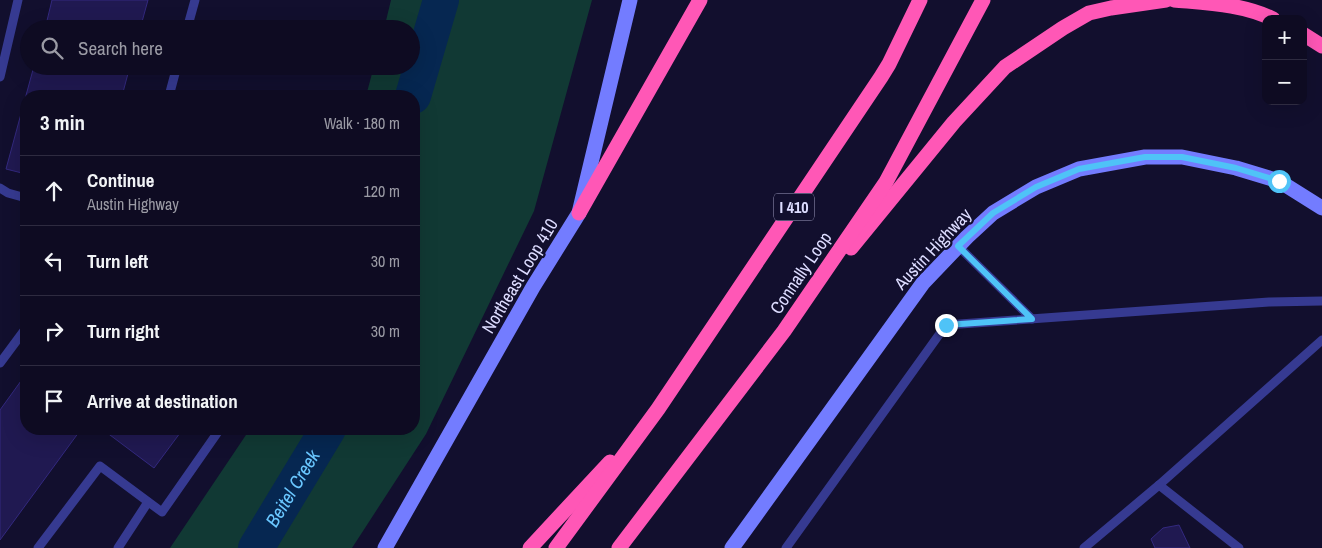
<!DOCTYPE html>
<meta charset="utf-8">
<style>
body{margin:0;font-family:"Archivo Narrow",sans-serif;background:#17142a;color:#f1f3f6}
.controls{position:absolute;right:15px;top:15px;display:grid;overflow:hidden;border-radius:10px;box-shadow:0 5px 20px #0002}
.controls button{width:45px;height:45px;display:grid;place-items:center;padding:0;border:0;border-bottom:1px solid #2e2b40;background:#0e0b22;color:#f1f3f6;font:25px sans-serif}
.stop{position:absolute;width:15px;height:15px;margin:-11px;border:4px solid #4fc3f7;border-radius:50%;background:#fff}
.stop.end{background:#4fc3f7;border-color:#fff;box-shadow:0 1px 5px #0008}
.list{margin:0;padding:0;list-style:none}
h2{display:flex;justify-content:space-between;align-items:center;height:65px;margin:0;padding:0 20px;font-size:21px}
h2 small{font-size:16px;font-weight:400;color:#9b9ba5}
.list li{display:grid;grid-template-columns:32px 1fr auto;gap:15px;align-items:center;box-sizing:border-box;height:70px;padding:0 20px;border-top:1px solid #2e2b40}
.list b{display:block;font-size:19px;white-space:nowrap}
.list p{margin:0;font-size:16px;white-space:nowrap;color:#9b9ba5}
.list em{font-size:16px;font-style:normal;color:#9b9ba5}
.icon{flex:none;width:28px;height:28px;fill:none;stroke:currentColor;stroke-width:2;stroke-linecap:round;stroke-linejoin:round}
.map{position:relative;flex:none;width:1322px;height:548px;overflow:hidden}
.search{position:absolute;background:#0e0b22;box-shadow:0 5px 20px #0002;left:20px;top:20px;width:400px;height:55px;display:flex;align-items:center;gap:12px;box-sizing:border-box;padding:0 18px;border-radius:28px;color:#9b9ba5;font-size:19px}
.panel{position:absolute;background:#0e0b22;box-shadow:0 5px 20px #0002;left:20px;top:90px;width:400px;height:345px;border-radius:20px}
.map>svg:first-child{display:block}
</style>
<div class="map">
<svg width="1322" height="548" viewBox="0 0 1322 548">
<rect width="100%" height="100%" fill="#120f2e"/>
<polygon fill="#113934" points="391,0 592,0 534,211 426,434 352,548 170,548 250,429 414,429 414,96 366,96 374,66 411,66 411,29 384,29"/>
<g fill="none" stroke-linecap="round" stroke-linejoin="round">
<g stroke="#062751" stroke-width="36">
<polyline points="413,96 441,0"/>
<path id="s1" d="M256,548L328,429"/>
</g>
</g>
<g fill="#201951" stroke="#33297f">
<polygon points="52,0 148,0 140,29 45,29"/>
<polygon points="34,66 130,66 122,96 26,96 26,174 6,169"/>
<polygon points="26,374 26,429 74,429 79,432 0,540 0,410"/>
<polygon points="102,429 183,429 154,468"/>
<polygon points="1179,525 1190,548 1155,548 1151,539 1163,528"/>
</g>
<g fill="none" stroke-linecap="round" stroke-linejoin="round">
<g stroke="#363a91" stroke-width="9">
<polyline points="187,29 195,0"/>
<polyline points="0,77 18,0"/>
<polyline points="169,96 177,66"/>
<polyline points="0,188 8,193 26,198"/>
<polyline points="958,246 1032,319"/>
<polyline points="0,363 26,328"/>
<polyline points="1159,485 1239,548"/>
<polyline points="38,548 100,466 162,512 220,429"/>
<polyline points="118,548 148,502"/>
<polyline points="786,548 946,325 1269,302 1322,301"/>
<polyline points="1084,548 1159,485 1322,340"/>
</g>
<g stroke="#737cff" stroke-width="15">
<polyline points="385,548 533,287 579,213 630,0"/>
<polyline points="732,548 923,283 967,237 993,213 1036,187 1079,169 1145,157 1182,157 1236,168 1279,181 1322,208"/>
</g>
<g stroke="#ff57b6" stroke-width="15">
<path d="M1174,0C1207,3 1243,4 1273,19"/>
<polyline points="1303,34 1322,46"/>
<polyline points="579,213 700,0"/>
<polyline points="851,248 954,122 1005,67 1063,28 1089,13 1111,8 1166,0"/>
<polyline points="530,548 610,462"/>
<polyline points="556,548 658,409 881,77 889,64 920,0"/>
<polyline points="619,548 784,331 886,182 983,0"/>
</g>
</g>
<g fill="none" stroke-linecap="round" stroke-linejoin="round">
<polyline stroke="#4fc3f7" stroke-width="6" points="946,325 1032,319 958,246 993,213 1036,187 1079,169 1145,157 1182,157 1236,168 1279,181"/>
</g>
<g text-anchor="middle" stroke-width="4.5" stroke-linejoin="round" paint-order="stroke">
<rect fill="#120f2e" stroke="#a09ec0" stroke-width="1" x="774" y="193.5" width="40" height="27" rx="4"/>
<g font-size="16" font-weight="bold" fill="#dddcff">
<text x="794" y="213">I 410</text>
</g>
<g font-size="18" fill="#dddcff" stroke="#120f2e">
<text transform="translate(933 249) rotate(-47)" y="6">Austin Highway</text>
<text transform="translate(801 273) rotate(-56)" y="6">Connally Loop</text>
<text transform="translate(520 276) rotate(-59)" y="6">Northeast Loop 410</text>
</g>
<g font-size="19" font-style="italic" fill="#6ac7ff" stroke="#120f2e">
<text dy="7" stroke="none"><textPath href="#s1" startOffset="70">Beitel Creek</textPath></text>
</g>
</g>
</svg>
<div class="controls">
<button>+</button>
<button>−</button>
</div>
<div class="stop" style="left:1279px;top:181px"></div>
<div class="stop end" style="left:946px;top:325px"></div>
<div class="search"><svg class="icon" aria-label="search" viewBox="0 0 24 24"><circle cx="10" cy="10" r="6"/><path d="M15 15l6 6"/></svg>Search here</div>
<section class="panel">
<h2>3 min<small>Walk · 180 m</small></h2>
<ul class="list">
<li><svg class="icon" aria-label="ahead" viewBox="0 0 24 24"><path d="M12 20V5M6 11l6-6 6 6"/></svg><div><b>Continue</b><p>Austin Highway</p></div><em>120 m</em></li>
<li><svg class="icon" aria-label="left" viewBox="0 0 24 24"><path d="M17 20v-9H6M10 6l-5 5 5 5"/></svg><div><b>Turn left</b></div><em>30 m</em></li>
<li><svg class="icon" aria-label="right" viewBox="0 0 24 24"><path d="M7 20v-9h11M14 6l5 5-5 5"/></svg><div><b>Turn right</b></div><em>30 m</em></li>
<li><svg class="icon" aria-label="arrive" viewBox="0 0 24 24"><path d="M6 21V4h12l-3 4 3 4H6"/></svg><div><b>Arrive at destination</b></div></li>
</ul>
</section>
</div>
